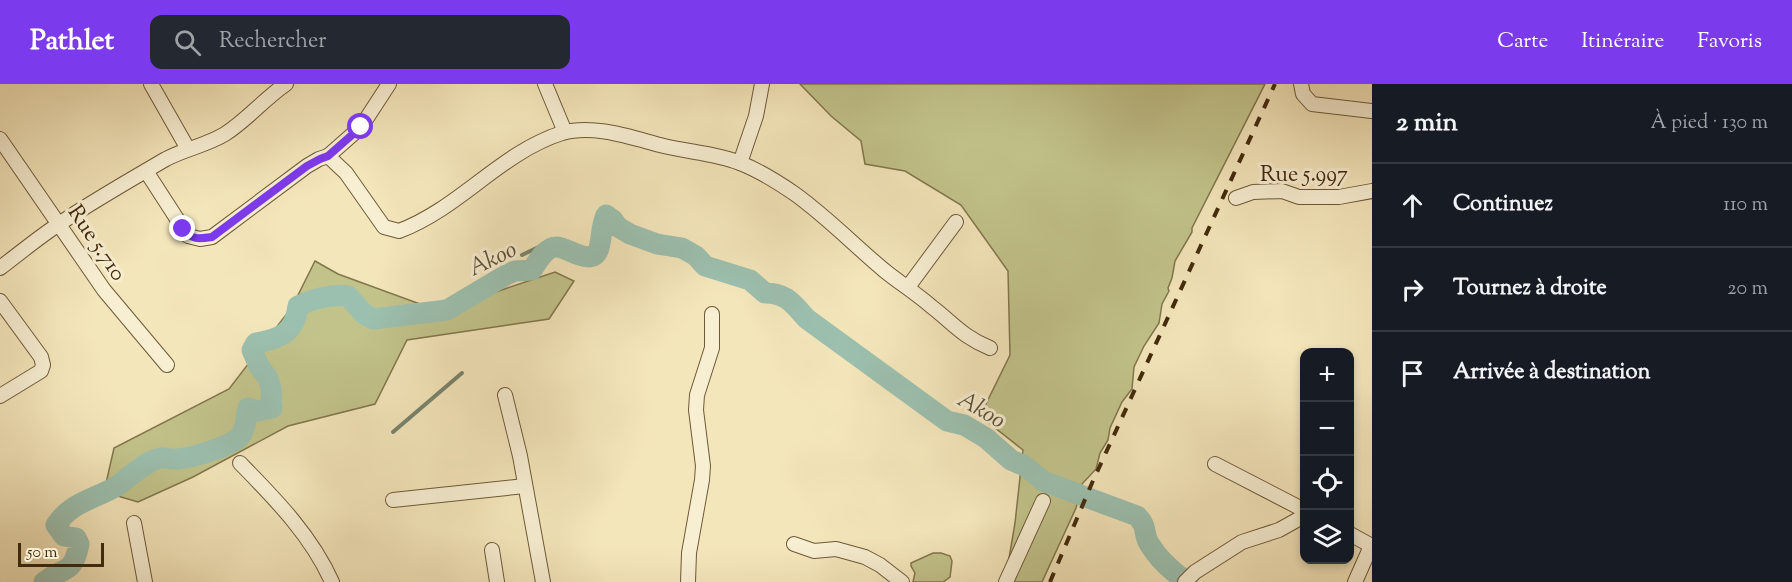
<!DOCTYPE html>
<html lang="fr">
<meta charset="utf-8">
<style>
body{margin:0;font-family:"Sorts Mill Goudy",serif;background:#242831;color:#f1f3f6}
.controls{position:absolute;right:18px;bottom:18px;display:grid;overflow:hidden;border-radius:12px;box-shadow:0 3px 9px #0003}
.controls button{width:54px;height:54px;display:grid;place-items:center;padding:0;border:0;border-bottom:2px solid #363941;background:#171b24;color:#f1f3f6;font:30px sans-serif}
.scale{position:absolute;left:18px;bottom:15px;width:86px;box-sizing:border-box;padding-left:6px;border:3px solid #422a0c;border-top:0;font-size:16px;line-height:21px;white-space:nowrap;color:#422a0c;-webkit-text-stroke:4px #f8efd3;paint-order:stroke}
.stop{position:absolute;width:18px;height:18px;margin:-14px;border:4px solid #7c3aed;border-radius:50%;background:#fff}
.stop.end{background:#7c3aed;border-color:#fff;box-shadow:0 2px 6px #0008}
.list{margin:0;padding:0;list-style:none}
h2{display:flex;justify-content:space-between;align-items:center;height:78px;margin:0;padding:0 24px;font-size:26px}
h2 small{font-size:20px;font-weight:400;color:#9ea1a6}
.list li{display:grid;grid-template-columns:39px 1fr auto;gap:18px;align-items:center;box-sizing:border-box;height:84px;padding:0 24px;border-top:2px solid #363941}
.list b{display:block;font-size:22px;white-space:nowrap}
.list em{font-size:20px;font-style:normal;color:#9ea1a6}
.icon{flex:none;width:33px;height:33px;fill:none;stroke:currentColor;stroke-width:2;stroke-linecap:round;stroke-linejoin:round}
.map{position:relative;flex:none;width:1372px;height:498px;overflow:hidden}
header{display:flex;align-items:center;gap:36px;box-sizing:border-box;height:84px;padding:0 30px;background:#7c3aed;color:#fff}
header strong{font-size:28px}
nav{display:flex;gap:33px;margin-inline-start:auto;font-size:21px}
.search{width:420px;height:54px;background:#242831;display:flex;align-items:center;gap:15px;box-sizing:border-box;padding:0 21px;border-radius:12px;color:#9ea1a6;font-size:22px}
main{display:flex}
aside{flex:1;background:#171b24}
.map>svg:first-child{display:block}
</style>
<header>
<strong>Pathlet</strong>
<div class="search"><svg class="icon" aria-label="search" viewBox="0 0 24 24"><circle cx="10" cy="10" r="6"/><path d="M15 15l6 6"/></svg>Rechercher</div>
<nav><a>Carte</a><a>Itinéraire</a><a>Favoris</a></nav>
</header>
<main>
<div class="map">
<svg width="1372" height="498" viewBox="0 0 1372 498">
<rect width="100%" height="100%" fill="#f4e6bb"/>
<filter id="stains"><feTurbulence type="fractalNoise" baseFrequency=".00333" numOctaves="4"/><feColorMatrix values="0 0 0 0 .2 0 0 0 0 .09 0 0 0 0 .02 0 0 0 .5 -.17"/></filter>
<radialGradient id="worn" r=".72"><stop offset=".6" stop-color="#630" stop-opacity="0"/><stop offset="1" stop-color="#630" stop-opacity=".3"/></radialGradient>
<g fill="#c2c38b" stroke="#82764c" stroke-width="1.5">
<polygon points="800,0 1265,0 1192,144 1192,148 1175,177 1172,194 1168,204 1169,207 1162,220 1159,239 1144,262 1134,283 1132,305 1122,318 1110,344 1108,356 1100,369 1096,385 1082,400 1076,424 1042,498 1005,498 1015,439 1023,366 980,332 1010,271 1008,187 961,121 905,87 865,80 861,57 831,32"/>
<polygon points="315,177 338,190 439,227 555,188 574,197 549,235 407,256 375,320 288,342 193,393 138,418 104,408 114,364 229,305 292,223"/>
<polygon points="933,469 941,469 950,472 952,477 950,493 943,498 913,498 915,489 911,482 911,479"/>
</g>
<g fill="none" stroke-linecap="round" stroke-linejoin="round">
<g stroke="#78846e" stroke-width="4">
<polyline points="522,171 547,159 552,164"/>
<polyline points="393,348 462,289"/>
</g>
<path stroke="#9cc0af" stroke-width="21" d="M44,498C65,482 73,491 79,460L76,454L64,452L56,441C71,418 95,415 117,402C130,393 144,378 160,374C164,373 168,375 173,375C186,376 234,362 241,351C246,344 246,332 248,324L258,327L272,324L271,304L268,294L259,282L252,266L256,259C281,255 295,248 298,222C313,215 332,210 348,212L364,230L373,235L447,226L506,191L515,187L532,186C537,178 546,163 556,163C567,162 592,185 599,164C602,153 601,142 606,131L613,136L618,143L630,150L657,160L682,164L696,172L705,182L750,196L765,209C787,209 793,220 807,235L947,337L964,341L986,354L1011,376L1025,382L1043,397L1137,432C1149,444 1142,450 1150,461C1159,476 1173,488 1187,498"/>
<defs>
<g id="minor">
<polyline points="151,0 188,65"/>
<polyline points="545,0 565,48"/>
<polyline points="1301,0 1303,10 1312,20 1372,27"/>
<polyline points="0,55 104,206 167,281"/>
<polyline points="328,72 361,43 389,0"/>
<polyline points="740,79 756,32 762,0"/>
<path d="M146,87L188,152L200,155L212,153L307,82L319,75L328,72L346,89L384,143L399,147C460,124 500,69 562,49C593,40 630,53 660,61C686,68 715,69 740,79C758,86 779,99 795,110C827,133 855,162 885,187C900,199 917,210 932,223C954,240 963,253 990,264"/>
<polyline points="1236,114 1253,108 1282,107 1299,113 1339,113 1372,107"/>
<path d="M0,184C20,169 39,153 59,140C93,117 130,96 166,75C185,65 207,61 225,50C247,36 264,15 286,0"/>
<polyline points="908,203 956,138"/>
<polyline points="0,217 41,273 43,281 41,287 0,312"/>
<polyline points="505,311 520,372 543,498"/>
<path d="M240,379C275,415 311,451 332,498"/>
<polyline points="1215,380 1304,426"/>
<polyline points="393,416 525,402"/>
<polyline points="134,439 145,498"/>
<polyline points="1350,450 1372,462"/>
<polyline points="794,460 814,467 836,465 865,473 880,481 902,498"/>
<polyline points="492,466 497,498"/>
<polyline points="688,498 689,469 702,396 703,382 696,326 697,311 712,264 712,230"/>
<polyline points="1006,498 1043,417"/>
<polyline points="1185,498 1195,488 1242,458 1279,446 1304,432"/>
<polyline points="1355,498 1371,462"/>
</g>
</defs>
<use href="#minor" stroke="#6e5938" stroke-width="16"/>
<use href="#minor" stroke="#f8efd3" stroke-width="14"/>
<polyline stroke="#422a0c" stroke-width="4" stroke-dasharray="10 10" stroke-linecap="butt" points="1050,498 1092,399 1275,0"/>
</g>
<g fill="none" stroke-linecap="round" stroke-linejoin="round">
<path stroke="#7c3aed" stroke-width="8" d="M183,145C191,156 199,155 212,153L307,82L320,75L328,72L361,43"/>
</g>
<g text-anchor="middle" stroke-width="6" stroke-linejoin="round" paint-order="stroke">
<g font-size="22" fill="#422a0c" stroke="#f8efd3">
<text x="1304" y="97">Rue 5.997</text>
<text transform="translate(98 158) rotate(56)" y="8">Rue 5.710</text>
</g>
<g font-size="24" font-style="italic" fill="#585035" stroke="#f8efd3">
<text transform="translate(492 174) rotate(-26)" y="8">Akoo</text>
<text transform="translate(982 325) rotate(30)" y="8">Akoo</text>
</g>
</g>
<rect width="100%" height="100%" filter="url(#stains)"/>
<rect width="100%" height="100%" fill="url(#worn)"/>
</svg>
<div class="controls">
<button>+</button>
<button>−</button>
<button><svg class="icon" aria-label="locate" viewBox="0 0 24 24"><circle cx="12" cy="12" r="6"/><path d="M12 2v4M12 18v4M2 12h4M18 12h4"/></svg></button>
<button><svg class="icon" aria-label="layers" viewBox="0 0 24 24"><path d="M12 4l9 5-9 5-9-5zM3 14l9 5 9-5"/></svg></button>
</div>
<div class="scale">50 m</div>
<div class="stop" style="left:361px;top:43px"></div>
<div class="stop end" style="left:183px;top:145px"></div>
</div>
<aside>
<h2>2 min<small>À pied · 130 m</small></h2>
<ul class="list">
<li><svg class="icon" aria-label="ahead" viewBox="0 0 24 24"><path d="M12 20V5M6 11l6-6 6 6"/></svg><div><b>Continuez</b></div><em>110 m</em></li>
<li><svg class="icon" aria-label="right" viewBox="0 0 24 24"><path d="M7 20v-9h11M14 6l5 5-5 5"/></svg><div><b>Tournez à droite</b></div><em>20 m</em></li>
<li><svg class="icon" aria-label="arrive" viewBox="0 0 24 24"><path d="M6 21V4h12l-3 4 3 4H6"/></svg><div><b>Arrivée à destination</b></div></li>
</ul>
</aside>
</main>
